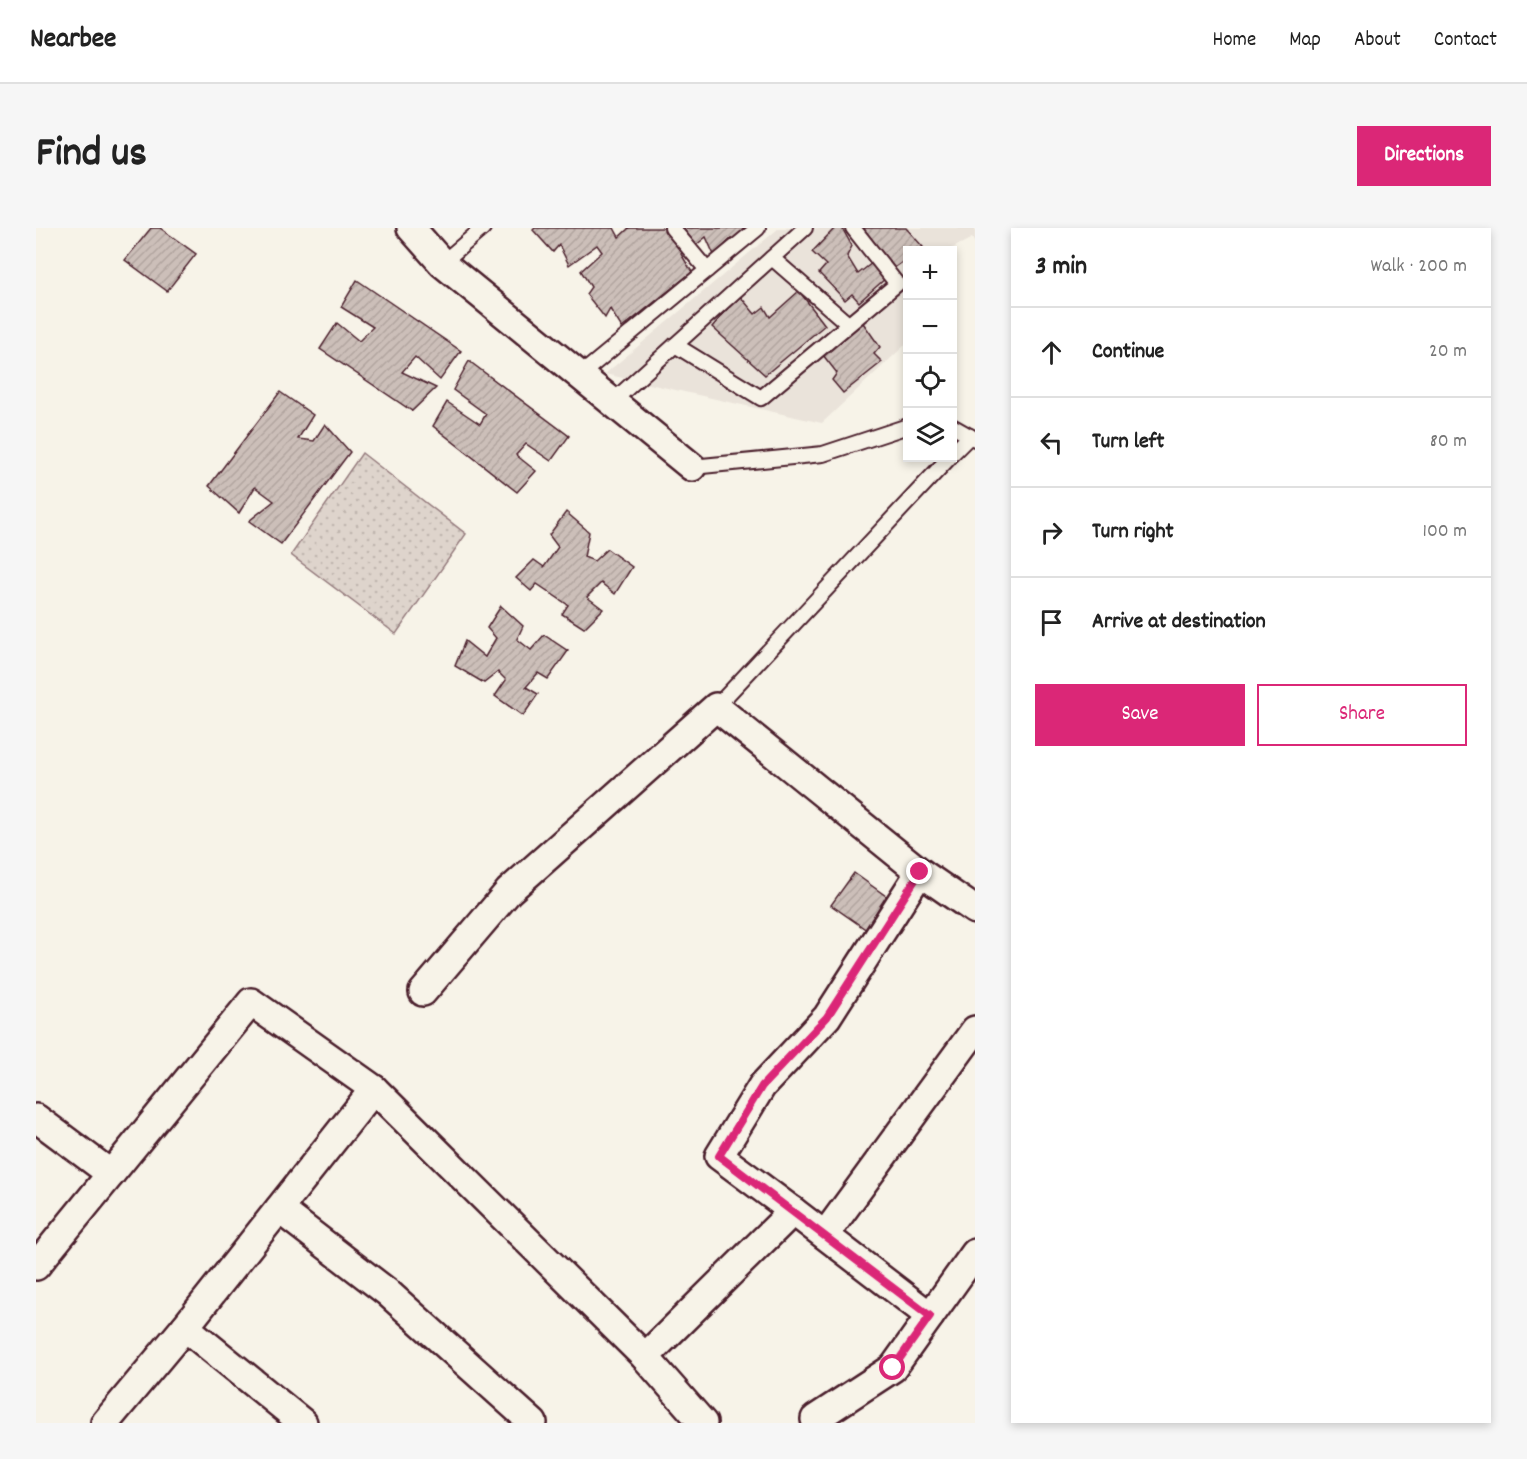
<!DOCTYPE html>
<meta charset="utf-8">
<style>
body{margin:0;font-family:Dekko,sans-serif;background:#f6f6f6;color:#222}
.controls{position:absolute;right:18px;top:18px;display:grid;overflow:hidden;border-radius:0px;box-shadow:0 3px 9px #0003}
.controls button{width:54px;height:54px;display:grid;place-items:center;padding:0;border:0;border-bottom:2px solid #e0e0e0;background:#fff;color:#222;font:30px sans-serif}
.stop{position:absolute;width:18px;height:18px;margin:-14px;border:4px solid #db2777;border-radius:50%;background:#fff}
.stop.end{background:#db2777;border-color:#fff;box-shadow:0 2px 6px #0008}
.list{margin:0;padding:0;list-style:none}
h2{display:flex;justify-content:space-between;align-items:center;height:78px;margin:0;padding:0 24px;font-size:26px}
h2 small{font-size:20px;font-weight:400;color:#767676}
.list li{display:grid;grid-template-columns:39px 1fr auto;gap:18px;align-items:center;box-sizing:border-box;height:90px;padding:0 24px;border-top:2px solid #e0e0e0}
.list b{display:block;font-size:22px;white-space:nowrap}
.list em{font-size:20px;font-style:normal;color:#767676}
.actions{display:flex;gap:12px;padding:18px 24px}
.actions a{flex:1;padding:14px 0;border:2px solid #db2777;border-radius:0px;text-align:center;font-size:21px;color:#db2777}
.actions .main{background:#db2777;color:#fff}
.icon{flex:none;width:33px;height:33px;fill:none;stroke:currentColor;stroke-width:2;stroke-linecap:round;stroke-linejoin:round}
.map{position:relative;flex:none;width:939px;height:1195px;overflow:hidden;border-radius:0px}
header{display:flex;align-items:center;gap:36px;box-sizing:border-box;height:84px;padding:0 30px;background:#fff;border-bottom:2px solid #e0e0e0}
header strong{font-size:28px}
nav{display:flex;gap:33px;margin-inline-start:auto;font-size:21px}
.intro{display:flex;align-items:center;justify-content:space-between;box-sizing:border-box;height:144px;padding:0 36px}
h1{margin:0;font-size:42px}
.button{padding:15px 27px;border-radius:0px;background:#db2777;color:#fff;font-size:21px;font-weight:700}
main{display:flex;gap:36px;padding:0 36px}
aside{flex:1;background:#fff;border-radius:0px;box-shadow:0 3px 9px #0003}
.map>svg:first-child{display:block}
</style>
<header>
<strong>Nearbee</strong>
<nav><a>Home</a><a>Map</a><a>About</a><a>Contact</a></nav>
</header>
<div class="intro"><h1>Find us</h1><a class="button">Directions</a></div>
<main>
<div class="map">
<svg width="939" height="1195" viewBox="0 0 939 1195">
<defs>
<pattern id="garden-dots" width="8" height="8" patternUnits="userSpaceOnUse" patternTransform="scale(1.5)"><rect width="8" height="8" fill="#ded4cc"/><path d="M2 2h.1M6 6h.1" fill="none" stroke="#c0b6af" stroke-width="1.8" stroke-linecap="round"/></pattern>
<pattern id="building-hatch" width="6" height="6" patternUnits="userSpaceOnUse" patternTransform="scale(1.5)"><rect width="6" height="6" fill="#ccbfb9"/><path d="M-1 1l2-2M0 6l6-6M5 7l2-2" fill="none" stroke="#b1a49f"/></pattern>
</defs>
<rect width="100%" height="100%" fill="#f7f3e8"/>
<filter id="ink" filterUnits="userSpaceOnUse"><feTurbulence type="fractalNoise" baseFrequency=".0167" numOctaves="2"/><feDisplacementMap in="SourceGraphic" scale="12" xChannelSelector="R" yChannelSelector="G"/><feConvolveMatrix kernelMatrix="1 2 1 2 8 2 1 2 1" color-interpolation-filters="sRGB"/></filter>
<g filter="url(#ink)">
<polygon fill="#eae3da" points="743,0 939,0 939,15 936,10 913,22 872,22 871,115 786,195 569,146"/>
<polygon fill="url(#garden-dots)" stroke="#947a7c" stroke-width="1.5" points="326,225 430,306 360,406 255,327"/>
<g fill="url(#building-hatch)" stroke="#4a1f2b" stroke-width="1.5">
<polygon points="115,0 124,0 160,26 131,63 89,32"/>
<polygon points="499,0 578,0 583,9 593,0 631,0 650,23 645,26 656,44 586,100 574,81 569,90 550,66 555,59 545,43 566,24 561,17 533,37 523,17 517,24 497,2"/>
<polygon points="647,0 715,0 697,14 695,11 678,27 670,9 659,18"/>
<polygon points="799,0 806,0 816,18 811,28 822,46 836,35 850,50 823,74 816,66 809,72 783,45 790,37 776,24"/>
<polygon points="827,0 870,0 887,19 882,22 872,22 872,30 858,40"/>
<polygon points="321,52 425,123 404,152 379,129 366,144 400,160 376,183 284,121 301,95 323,113 337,99 305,79"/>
<polygon points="763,63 789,97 729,147 676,99 703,67 719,86 728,79 734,89"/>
<polygon points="825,92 844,119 838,126 846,134 807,165 796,152 801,145 787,127"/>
<polygon points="433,133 533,208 515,233 490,216 480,227 500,243 481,264 397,198 411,174 444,196 450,186 417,162"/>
<polygon points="244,164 277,187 262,211 278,213 289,196 314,224 245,316 213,293 238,273 219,259 203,285 173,258"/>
<polygon points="530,284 553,304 548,329 558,333 571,321 596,339 579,366 565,355 551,369 567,381 548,400 526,386 532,377 501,356 495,363 480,350 498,332 508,339 522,319 513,307"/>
<polygon points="465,378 487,398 481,411 495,422 508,407 532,423 512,451 502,445 490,459 502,466 487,488 459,468 470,452 462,444 448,455 419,438 429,413 449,429 460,410 451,400"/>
<polygon points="818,645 861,676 838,707 795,677"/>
</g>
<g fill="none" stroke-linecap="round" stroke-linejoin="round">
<defs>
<g id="lane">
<polyline points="636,0 671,42"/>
<polyline points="736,30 812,96"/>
<polyline points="406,35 447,0"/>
<polyline points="639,117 725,170 861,56 817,0"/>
<polyline points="543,148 722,0"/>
<polyline points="576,174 769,0"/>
<polyline points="916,198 939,211"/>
<polyline points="916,226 934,208"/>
<polyline points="656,239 787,226 872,198"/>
<polyline points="680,479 913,230"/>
</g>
<g id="street">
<polyline points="375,0 406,35 656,239"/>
<polyline points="387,764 473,663 680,479 884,644"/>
<polyline points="338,861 609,1129"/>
<polyline points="0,890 75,946"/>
<polyline points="243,981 351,1064 497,1195"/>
<polyline points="757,983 683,928 726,858 791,789 884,644 939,682"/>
<polyline points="789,1007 939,802"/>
<polyline points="0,1038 215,774 338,861 149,1099"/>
<polyline points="69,1195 149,1099 267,1195"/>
<polyline points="667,1195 609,1129 757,983 894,1088"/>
<polyline points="780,1195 779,1191 857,1140 939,1025"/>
</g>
</defs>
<use href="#lane" stroke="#4a1f2b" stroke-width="18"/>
<use href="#street" stroke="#4a1f2b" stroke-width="32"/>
<use href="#lane" stroke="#f7f3e8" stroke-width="14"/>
<use href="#street" stroke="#f7f3e8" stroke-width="27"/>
</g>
</g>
<g fill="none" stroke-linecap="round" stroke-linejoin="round" filter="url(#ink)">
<polyline stroke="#db2777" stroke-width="8" points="857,1140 894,1088 683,928 726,858 791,789 884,644"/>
</g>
</svg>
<div class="controls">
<button>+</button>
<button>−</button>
<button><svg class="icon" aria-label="locate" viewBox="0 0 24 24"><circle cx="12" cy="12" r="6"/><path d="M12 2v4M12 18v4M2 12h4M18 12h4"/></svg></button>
<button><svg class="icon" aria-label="layers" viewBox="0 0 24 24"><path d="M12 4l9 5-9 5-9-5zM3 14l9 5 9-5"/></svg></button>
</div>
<div class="stop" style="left:857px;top:1140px"></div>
<div class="stop end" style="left:884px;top:644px"></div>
</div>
<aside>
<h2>3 min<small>Walk · 200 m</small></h2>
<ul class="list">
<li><svg class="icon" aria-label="ahead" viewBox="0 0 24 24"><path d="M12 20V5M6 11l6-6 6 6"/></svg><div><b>Continue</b></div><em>20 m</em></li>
<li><svg class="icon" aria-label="left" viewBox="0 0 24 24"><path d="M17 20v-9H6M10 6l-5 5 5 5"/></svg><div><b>Turn left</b></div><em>80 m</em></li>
<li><svg class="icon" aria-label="right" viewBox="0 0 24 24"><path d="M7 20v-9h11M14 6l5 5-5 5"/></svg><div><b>Turn right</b></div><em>100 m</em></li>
<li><svg class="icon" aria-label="arrive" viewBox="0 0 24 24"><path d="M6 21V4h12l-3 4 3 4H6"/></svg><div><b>Arrive at destination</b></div></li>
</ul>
<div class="actions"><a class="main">Save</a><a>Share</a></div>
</aside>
</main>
